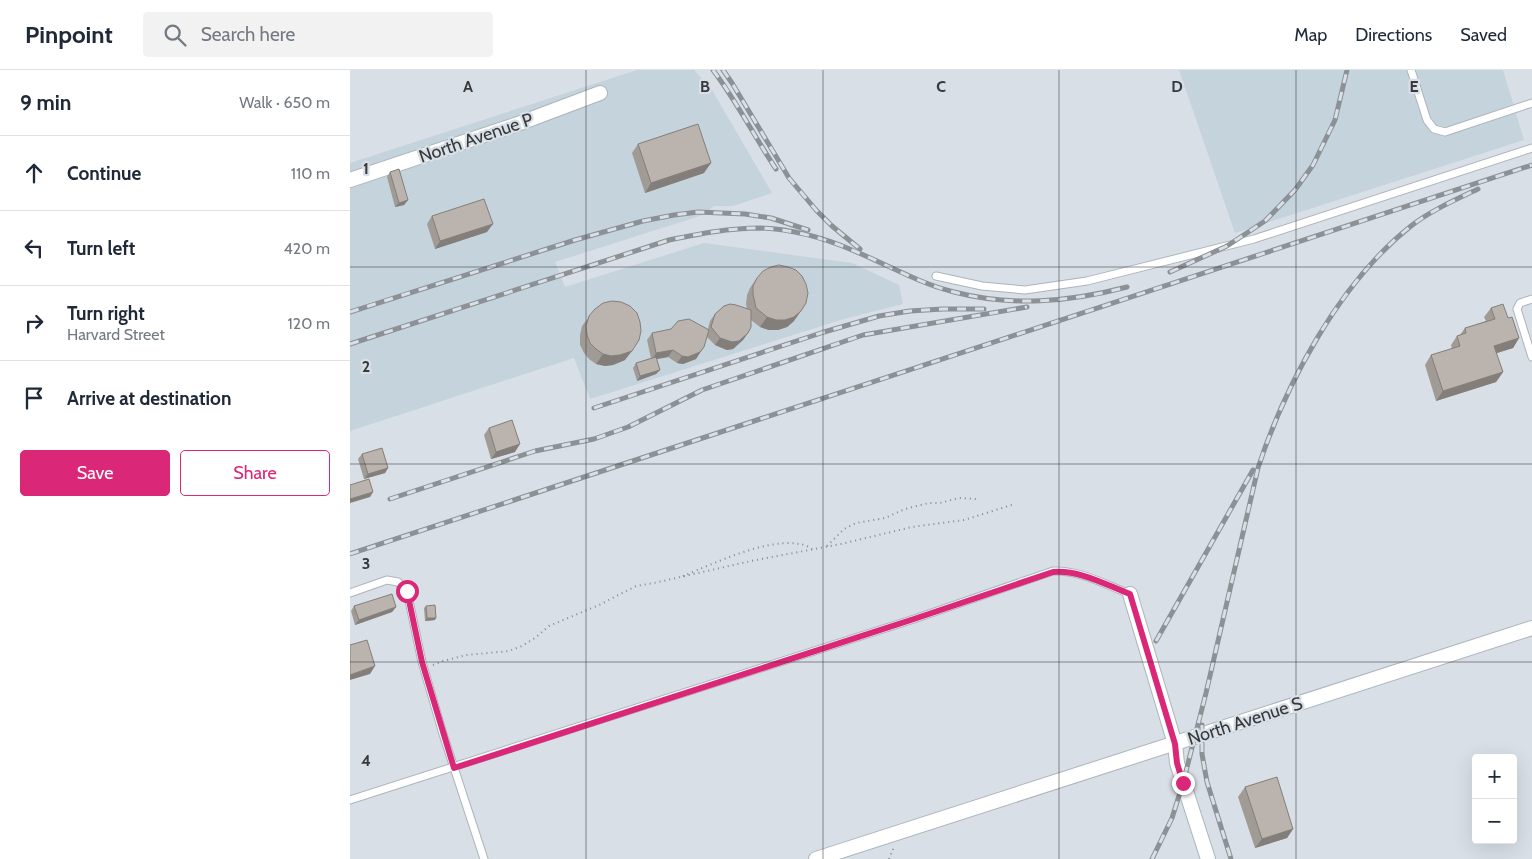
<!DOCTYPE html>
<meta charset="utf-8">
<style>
body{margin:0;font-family:Cabin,sans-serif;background:#f2f2f3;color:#1f2937}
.controls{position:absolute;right:15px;bottom:15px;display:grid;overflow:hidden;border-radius:5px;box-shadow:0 5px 20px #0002}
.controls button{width:45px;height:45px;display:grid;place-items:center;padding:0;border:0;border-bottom:1px solid #e0e1e3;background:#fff;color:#1f2937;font:25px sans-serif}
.stop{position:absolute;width:15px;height:15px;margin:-11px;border:4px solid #db2777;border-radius:50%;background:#fff}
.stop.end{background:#db2777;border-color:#fff;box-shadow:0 1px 5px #0008}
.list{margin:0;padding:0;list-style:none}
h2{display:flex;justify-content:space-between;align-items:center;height:65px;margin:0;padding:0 20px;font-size:21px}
h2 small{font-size:16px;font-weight:400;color:#747a83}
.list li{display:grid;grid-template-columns:32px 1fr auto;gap:15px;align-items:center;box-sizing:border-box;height:75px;padding:0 20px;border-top:1px solid #e0e1e3}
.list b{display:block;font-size:19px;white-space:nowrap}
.list p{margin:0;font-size:16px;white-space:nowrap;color:#747a83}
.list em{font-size:16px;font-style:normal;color:#747a83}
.actions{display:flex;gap:10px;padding:15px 20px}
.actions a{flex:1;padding:11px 0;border:1px solid #db2777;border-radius:5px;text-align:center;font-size:18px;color:#db2777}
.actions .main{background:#db2777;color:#fff}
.icon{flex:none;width:28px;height:28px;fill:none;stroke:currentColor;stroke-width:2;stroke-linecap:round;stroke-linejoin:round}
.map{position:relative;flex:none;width:1182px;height:789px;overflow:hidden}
header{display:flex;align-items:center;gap:30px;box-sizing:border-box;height:70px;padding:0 25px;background:#fff;border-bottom:1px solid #e0e1e3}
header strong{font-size:24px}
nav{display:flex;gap:28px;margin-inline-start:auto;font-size:18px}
.search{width:350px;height:45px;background:#f2f2f3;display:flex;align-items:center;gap:12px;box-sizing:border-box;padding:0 18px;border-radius:5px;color:#747a83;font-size:19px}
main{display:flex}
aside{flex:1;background:#fff}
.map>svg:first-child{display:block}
</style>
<header>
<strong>Pinpoint</strong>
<div class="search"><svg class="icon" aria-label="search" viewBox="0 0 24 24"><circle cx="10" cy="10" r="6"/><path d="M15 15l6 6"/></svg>Search here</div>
<nav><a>Map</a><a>Directions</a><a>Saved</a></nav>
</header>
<main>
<aside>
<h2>9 min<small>Walk · 650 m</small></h2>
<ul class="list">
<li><svg class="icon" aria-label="ahead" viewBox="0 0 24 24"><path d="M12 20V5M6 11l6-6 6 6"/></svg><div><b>Continue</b></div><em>110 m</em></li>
<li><svg class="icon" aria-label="left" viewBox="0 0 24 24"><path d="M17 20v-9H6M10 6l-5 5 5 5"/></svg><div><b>Turn left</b></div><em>420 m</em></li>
<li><svg class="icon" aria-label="right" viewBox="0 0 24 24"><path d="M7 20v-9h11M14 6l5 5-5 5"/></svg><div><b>Turn right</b><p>Harvard Street</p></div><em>120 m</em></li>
<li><svg class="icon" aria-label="arrive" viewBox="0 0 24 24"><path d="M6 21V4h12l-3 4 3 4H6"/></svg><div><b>Arrive at destination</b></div></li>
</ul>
<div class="actions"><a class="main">Save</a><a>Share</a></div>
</aside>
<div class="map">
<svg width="1182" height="789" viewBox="0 0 1182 789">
<rect width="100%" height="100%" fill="#d8dfe6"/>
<g fill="#c5d3dd">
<polygon points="287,0 344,0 362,20 422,123 383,136 364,136 353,145 205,192 215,217 354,173 502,193 549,215 553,234 494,249 240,329 224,288 0,361 0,93"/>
<polygon points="829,0 1153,0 1174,70 885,163"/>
</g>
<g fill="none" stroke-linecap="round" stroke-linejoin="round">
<defs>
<g id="service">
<polyline points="1061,0 1077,50 1084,59 1095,62 1182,33"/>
<polyline points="586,206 632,216 675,220 737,211 904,169 1182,78"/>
<polyline points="1182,229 1170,233 1167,239 1182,287"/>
<polyline points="0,523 37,510 48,512 57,521 72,592 93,664 134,789"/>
<path d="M0,730L564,549L703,501C730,500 754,514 780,524"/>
</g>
<g id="minor">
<polyline points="0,110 165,55 250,23"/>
<polyline points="780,524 825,674 827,693 858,789"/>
<polyline points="466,789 1182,558"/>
</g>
</defs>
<use href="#service" stroke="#adb4ba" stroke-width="9"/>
<use href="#minor" stroke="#adb4ba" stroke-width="16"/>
<g stroke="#858a8f" stroke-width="2" stroke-dasharray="1 4" stroke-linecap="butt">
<polyline points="477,476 494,459 506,453 535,448 555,439 579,433 590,433 609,428 627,429"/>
<path d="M333,506C363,494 416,468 449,474C454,474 459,477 463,480"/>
<polyline points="83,595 93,591 117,585 159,581 172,576 185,568 199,556 249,535 286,516 304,513 401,491 491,474 562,457 614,450 665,434"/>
<polyline points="539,789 544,777"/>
</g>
<use href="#service" stroke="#fff" stroke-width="7"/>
<use href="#minor" stroke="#fff" stroke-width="14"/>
<defs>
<g id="rail">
<path d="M363,0C387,32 404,66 426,99"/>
<polyline points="373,0 382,13 439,108 466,140 482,156 510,179"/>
<polyline points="820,202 877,176 915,151 945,120 963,95 985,50 997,0"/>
<polyline points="0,242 225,170 293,151 324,145 348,142 395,144 421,148 458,160"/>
<path d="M0,274L319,170C349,164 379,158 410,158C441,159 474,168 502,180C536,194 568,213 604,222C662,237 719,232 777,217"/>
<polyline points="244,338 474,262 529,246 560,241 593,239 634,239"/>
<polyline points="40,429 185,381 244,369 278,357 352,320 513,265 677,237"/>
<polyline points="0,484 1182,95"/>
<polyline points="806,571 903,400"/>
<polyline points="852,655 852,684 857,712 881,789"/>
<path d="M802,789L822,748L833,713L856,623L908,398C936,313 990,212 1061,156C1080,141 1107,129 1128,119"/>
</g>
</defs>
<use href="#rail" stroke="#8c9196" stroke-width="5"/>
<use href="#rail" stroke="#d8dfe6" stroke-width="3" stroke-dasharray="9" stroke-linecap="butt"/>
</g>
<g fill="#a19b96">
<polygon points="288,74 354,103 295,123 282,83"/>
<polygon points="40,102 58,130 54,135 45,137 37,107"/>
<polygon points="82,146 137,162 85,179 77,154"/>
<polygon points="407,208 444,251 437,257 428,260 419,260 410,257 401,250 398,263 393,270 383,279 377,280 365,275 357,267 346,289 333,294 327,293 318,287 306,289 310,300 306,304 287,311 283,298 286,293 301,288 297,270 302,263 358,259 360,251 365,244 397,239 396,234 397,225 400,218"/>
<polygon points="1141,238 1158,248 1169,268 1163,278 1146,283 1153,302 1146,312 1086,331 1075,295 1081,285 1102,279 1101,275 1107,266 1110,265 1115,258 1136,251 1134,247"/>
<polygon points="245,239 275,290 263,295 255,296 246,294 239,289 234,283 230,275 230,265 232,256"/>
<polygon points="139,358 165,382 141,389 134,365"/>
<polygon points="12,384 38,398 35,403 14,409 8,389"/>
<polygon points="4,536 46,537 42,542 5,555 1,541"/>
<polygon points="76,536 85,550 75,551 74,538"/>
<polygon points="895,717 943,759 937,768 905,778 888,727"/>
</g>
<g fill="#837e7a">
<polygon points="361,93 354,103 295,123 301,113"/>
<polygon points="58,130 54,135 45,137 49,133"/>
<polygon points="143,154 137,162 85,179 90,171"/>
<polygon points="451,241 444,251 437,257 428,260 419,260 410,257 417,247"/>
<polygon points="398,263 393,270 383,279 377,280 365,275 370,268"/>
<polygon points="1169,268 1163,278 1138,286 1144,276"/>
<polygon points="354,277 346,289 333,294 327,293 332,286"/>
<polygon points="323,280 318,287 302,290 306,283"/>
<polygon points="282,281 275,290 263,295 255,296 246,294 253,284"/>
<polygon points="310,300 306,304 287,311 290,306"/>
<polygon points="1153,302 1146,312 1086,331 1093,321"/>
<polygon points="170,374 165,382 141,389 146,382"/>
<polygon points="38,398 35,403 14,409 18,404"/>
<polygon points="23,422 20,427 0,433 0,429"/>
<polygon points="46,537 42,542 5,555 9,550"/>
<polygon points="77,548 86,548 85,550 75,551"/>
<polygon points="25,596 20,604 0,610 0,605"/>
<polygon points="943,759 937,768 905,778 912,769"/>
</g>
<g fill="#bbb4ae" stroke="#837e7a">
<polygon points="348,54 361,93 301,113 288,74"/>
<polygon points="49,99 58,130 49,133 40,102"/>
<polygon points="134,129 143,154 90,171 82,146"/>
<polygon points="429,195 438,197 446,200 452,206 456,214 458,223 456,233 451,241 444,247 435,250 426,250 417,247 406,238 403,224 403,216 407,208 413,201 421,197"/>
<polygon points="262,231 271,232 280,236 287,243 290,252 291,261 289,270 282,281 270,285 261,286 253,284 246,279 240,273 237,265 236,256 239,246 245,239 253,233"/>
<polygon points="380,234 386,235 401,240 401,257 398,263 389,271 382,272 370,268 361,257 365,244 374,236"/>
<polygon points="1153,234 1158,248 1162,247 1169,268 1144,276 1153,302 1093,321 1081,285 1110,276 1107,266 1116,263 1115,258 1145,249 1141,238"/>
<polygon points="339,249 359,260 354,277 350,282 338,287 332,286 323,280 306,283 302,263 321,259 328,251"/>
<polygon points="306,287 310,300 290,306 286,293"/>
<polygon points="162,350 170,374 146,382 139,358"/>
<polygon points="32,378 38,398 18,404 12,384"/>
<polygon points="19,409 23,422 0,429 0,415"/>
<polygon points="42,524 46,537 9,550 4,536"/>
<polygon points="85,535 86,548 77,548 76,536"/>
<polygon points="17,570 25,596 0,605 0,575"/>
<polygon points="927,707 943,759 912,769 895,717"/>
</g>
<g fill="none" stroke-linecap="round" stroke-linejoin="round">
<path stroke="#db2777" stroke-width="6" d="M57,521L72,592L104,698L564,549L703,502C730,500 754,514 780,524L825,674L827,693L833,713"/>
</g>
<path fill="none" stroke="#37393c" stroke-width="1" stroke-opacity="0.55" d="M236,0V789M473,0V789M709,0V789M946,0V789M0,197H1182M0,394H1182M0,592H1182"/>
<g text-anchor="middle" stroke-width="4.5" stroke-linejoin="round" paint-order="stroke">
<g font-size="18" fill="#37393c" stroke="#d8dfe6">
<text transform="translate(126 68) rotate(-19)" y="6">North Avenue P</text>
<text transform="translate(895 651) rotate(-18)" y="6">North Avenue S</text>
</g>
</g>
<g font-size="16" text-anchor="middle" font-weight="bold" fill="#37393c" stroke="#d8dfe6" stroke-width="4.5" stroke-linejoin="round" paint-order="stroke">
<text x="118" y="22">A</text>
<text x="355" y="22">B</text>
<text x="591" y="22">C</text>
<text x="827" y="22">D</text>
<text x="1064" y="22">E</text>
<text x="16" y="104">1</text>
<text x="16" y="302">2</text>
<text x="16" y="499">3</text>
<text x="16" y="696">4</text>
</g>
</svg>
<div class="controls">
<button>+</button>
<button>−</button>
</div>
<div class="stop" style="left:57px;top:521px"></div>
<div class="stop end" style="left:833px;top:713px"></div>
</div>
</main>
